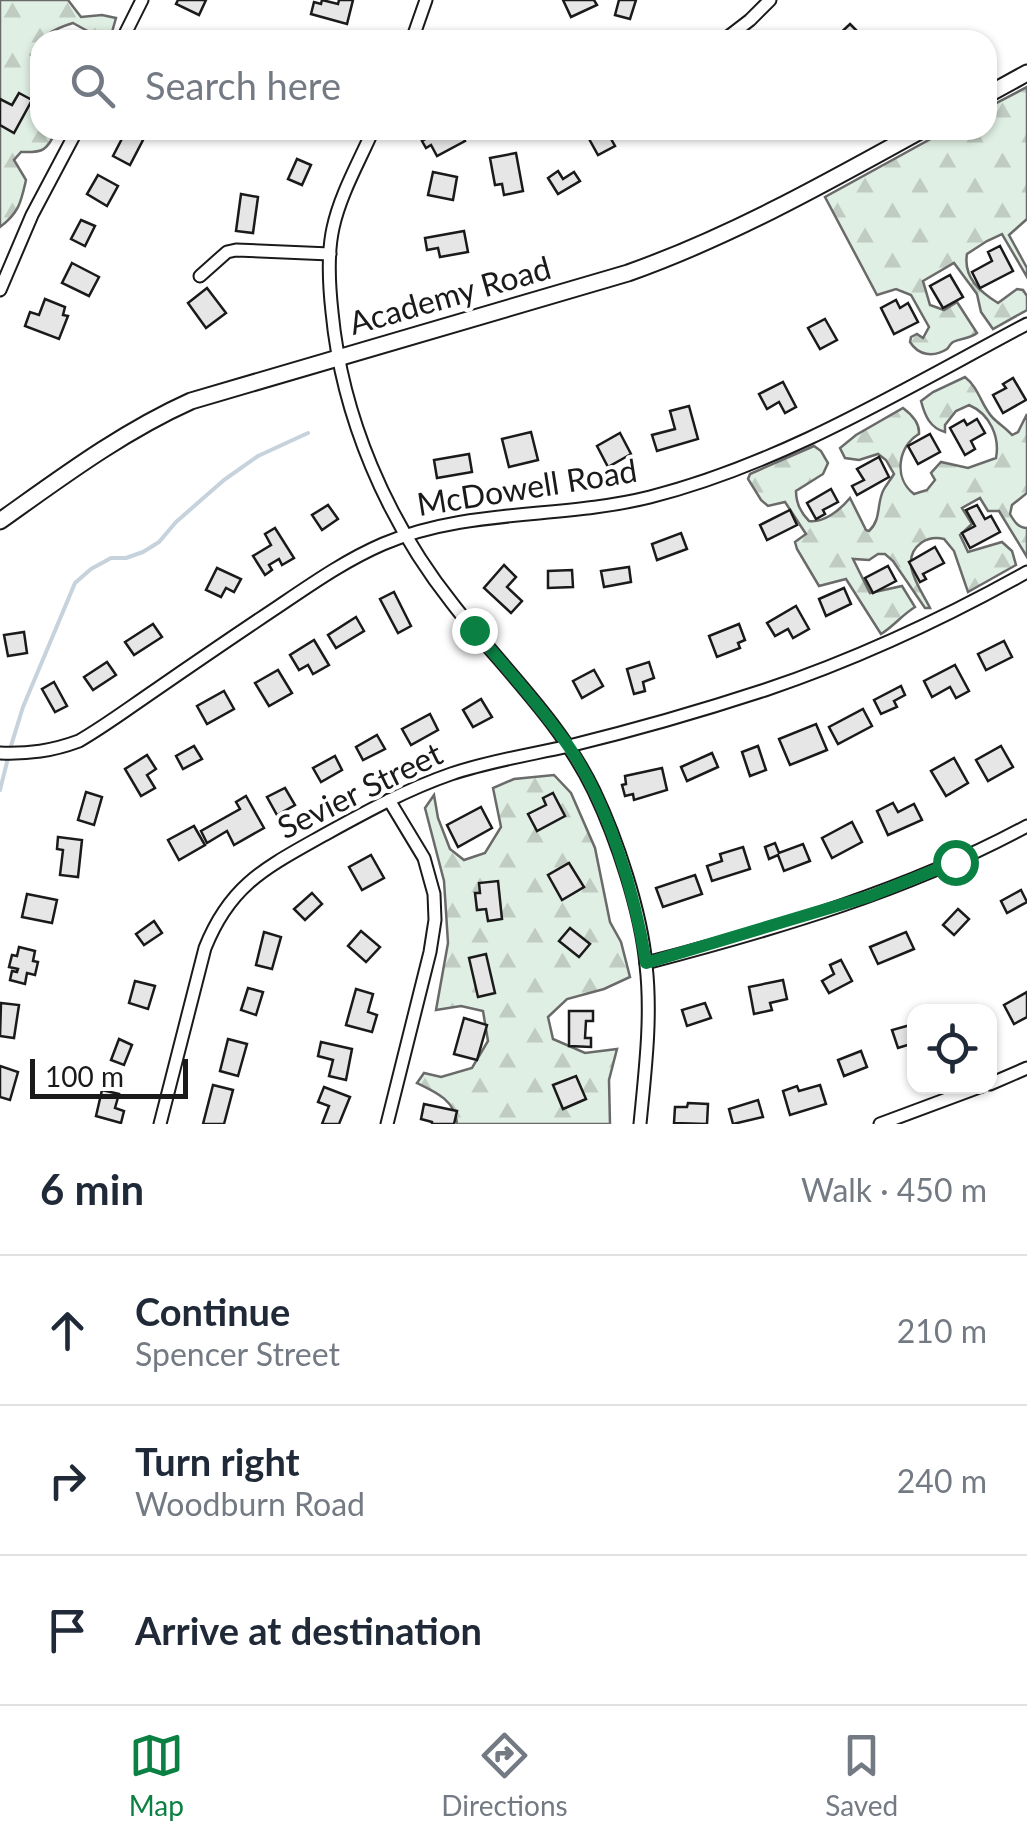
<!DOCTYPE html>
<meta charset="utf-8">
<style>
body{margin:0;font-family:Lato,sans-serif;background:#f6f6f7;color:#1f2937}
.controls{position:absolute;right:30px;bottom:30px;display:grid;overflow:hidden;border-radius:20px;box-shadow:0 2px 8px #0004}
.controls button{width:90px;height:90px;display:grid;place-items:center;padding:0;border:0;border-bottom:2px solid #e0e1e3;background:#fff;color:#1f2937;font:50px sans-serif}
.scale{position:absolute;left:30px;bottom:25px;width:158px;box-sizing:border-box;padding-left:10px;border:5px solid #1a1a1a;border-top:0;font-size:28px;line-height:35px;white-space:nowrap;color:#1a1a1a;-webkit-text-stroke:8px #fff;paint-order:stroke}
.stop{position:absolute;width:30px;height:30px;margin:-22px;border:8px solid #0b8043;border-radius:50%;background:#fff}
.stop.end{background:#0b8043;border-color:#fff;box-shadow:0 2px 10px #0008}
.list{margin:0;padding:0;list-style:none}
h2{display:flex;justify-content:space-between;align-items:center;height:130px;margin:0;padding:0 40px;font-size:42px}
h2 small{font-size:32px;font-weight:400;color:#747a83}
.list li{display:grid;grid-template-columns:65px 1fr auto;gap:30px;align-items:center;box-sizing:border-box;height:150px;padding:0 40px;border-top:2px solid #e0e1e3}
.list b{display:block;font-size:38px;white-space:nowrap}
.list p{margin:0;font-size:32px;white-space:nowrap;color:#747a83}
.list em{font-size:32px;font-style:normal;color:#747a83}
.icon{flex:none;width:55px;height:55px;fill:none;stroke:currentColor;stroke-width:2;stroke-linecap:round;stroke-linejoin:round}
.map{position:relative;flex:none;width:1027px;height:1124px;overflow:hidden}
.search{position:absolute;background:#fff;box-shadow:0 2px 8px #0004;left:30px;right:30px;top:30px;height:110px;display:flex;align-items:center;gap:25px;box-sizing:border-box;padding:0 35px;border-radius:30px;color:#747a83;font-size:38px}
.sheet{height:580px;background:#fff}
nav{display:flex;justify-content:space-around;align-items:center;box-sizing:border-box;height:140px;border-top:2px solid #e0e1e3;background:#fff;font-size:28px;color:#747a83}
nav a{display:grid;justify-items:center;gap:5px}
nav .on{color:#0b8043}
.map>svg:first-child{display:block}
</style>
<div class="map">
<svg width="1027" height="1124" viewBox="0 0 1027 1124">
<defs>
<pattern id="forest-firs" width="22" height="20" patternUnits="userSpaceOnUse" patternTransform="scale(2.5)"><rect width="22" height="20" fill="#e0efe3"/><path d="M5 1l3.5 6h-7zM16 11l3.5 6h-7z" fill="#c0ccc2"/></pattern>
</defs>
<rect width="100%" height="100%" fill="#fff"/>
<g fill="url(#forest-firs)" stroke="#6a6a6a" stroke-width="2.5">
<path d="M0,0H68L81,17L102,15L116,18L112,32L102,39L73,23C53,29 41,36 31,55L40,62V130H57C46,150 45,153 21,152L14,160L26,180C21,202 19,213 0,227Z"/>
<path d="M1027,87V219L1009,235L1027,268V277L1002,234L987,241L967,254C963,277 980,292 998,303L1017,289L1023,290L1027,296V310L993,329L981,312L977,294L954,263L923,281L930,305L944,310L957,302L977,333C970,339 961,338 953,342C950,344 949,347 947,349C933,358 918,355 910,342L911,337L917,334L923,338L929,327L911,295L896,289L877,295L825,197L947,130H987V108Z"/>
<path d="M965,377C980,389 981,406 993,418C999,424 1006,428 1012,435L1018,432L1027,414V493L1012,505L1010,514C1014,521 1018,528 1027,528V557L999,511H988L980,498L962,508L972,524L960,535L968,552L1002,542L1012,551L1016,565L968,592L954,551L944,539C935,537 928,538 921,543C898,560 920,588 930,608H925L893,561L885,554H878L869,560L853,559L870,593L902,586L915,607C902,615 894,626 881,634L846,579L819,586L797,549L795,542L806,534L785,502L768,506L761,500L748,479L750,474L814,446L821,451L828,463L823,474L796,491C796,502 801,513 809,521C824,523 840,510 850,498L866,530L869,531C882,519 876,503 884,489C887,484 891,479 894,474L886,460L878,454L859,460L845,458L840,448L856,435L903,408C911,414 920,423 919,434C898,446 893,478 914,494L927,490L935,480L931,473L941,462L968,468L996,458C1000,437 990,414 969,405L956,411L945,425V432C930,428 925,416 921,401L933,392Z"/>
<path d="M554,775L571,793L595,848L610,922L621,942L630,977L604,989L567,999L548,1017L553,1039L585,1053L617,1049L609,1080L610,1124H457C456,1101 436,1092 417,1083L424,1073L441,1077L472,1068L488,1041L483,1011L461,1006L436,1010L448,943L444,881L425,808L434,795L438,818L450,849L464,860L485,853L501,827L493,788L514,779Z"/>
</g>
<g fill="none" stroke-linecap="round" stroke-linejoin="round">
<g stroke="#c6d2dc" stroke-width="4">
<polyline points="10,749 23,707 75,583 91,569 111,558 126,558 143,552 159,542 176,522 224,480 258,456 308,433"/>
<polyline points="0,790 8,758"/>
</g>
</g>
<g fill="#e6e6e6" stroke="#1a1a1a" stroke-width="2.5">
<polygon points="178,0 206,0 199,15 176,4"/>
<polygon points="322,0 338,4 339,0 353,0 347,24 311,14 314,2 321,4"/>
<polygon points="563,0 594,0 597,5 571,17"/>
<polygon points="619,0 636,0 630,19 615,15"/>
<polygon points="850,24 863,37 859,40 833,40"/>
<polygon points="19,93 32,100 14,133 0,125 0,99 12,105"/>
<polygon points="442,130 459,130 465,141 437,156 431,145 426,148 422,141"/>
<polygon points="601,130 606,130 615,146 598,155 588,137"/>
<polygon points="126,131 143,140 130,165 113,156"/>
<polygon points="516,153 523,191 504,195 502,184 495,185 490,158"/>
<polygon points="297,159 311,165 302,185 288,179"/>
<polygon points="558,171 563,179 574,172 580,181 558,194 548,178"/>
<polygon points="433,172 457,177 453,200 428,195"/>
<polygon points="98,175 118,186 107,206 87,194"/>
<polygon points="241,194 258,197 253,233 236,231"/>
<polygon points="81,220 95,226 85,246 71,239"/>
<polygon points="464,231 468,252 440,257 438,248 427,250 425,238"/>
<polygon points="1000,246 1013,271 980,288 972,272 992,261 988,252"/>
<polygon points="72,263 99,277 89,296 62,283"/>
<polygon points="950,275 963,297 943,308 930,286"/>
<polygon points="207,288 226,313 206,328 188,303"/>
<polygon points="45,299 65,307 63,315 68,316 59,339 25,326 30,312 39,315"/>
<polygon points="896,300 900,308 908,303 918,322 894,334 881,308"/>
<polygon points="825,319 837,340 820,349 808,328"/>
<polygon points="1013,378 1026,400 1003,413 993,395 1006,388 1003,384"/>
<polygon points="783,382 796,407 785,413 779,402 767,409 759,394"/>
<polygon points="689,406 698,439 657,451 652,435 675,429 670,411"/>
<polygon points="977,419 985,433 971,441 975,449 965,455 950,428 964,420 967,425"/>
<polygon points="531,432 538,460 509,467 502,439"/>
<polygon points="620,433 631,454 608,467 597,446"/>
<polygon points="930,434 940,452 918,464 908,446"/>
<polygon points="469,454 472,472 437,478 434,460"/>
<polygon points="879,457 889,477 857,495 852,486 864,480 857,469"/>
<polygon points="831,489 838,502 823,510 825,514 816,519 807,503"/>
<polygon points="328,505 338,519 322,530 312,515"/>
<polygon points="977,505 985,519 991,516 1000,532 970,548 962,533 975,526 966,510"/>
<polygon points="790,510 797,525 767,540 760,525"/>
<polygon points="275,528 294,558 282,565 279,559 269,565 272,570 265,575 253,556 271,545 265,534"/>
<polygon points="681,533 687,549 657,560 652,544"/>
<polygon points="935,547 944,563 923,574 926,579 920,582 909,562"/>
<polygon points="504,565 516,577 507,587 522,601 511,613 484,588"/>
<polygon points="888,566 896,581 873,593 865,578"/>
<polygon points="629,567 631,582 604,587 601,571"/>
<polygon points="217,568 241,579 234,592 226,588 221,597 206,590"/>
<polygon points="572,570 573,587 548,588 548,571"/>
<polygon points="844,588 851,604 826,616 819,599"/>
<polygon points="394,592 411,626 398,633 380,599"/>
<polygon points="796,606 809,629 793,638 788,629 775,636 767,623"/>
<polygon points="356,617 364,631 336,648 328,635"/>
<polygon points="153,624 162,637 134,655 125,642"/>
<polygon points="739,624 745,640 738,643 740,648 717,657 709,636"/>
<polygon points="24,632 27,653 8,656 4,635"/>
<polygon points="314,640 329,665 313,674 308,665 299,670 290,655"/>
<polygon points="1004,641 1012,657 986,670 978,654"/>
<polygon points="107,662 116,675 93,690 84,677"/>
<polygon points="649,662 654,678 643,682 645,691 634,694 627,669"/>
<polygon points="955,665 969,691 956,698 950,687 932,697 924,681"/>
<polygon points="278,670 292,693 269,706 255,683"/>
<polygon points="594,670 603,686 582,698 573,681"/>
<polygon points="54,682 67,706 55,712 42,689"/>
<polygon points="901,686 905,695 894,701 897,707 881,714 874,700"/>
<polygon points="224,691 234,709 207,724 197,706"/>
<polygon points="481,699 492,717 473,727 463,710"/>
<polygon points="863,709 872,726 838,744 829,727"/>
<polygon points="430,714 438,730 411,745 402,729"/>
<polygon points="816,724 827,750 790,765 779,739"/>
<polygon points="377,735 385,749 363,760 356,747"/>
<polygon points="194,746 202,759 183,769 176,756"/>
<polygon points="758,746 766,770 750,776 742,752"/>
<polygon points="1001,746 1013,767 988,781 976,760"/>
<polygon points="712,753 718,767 687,781 681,767"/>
<polygon points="147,755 156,769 147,775 155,788 141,796 125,769"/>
<polygon points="335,756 342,770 321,782 313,768"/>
<polygon points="954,758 968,783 946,796 931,771"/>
<polygon points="662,768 667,790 634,800 633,794 625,796 622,785 626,784 625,776"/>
<polygon points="285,788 295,805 277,815 267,797"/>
<polygon points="86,792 102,797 94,825 78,820"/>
<polygon points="553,793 565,816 537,831 528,814 546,805 543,798"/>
<polygon points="246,796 264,828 234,845 227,831 207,843 201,831 240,809 236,802"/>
<polygon points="893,803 898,812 914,804 922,820 888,835 877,811"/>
<polygon points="481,807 492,828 458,847 447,825"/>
<polygon points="852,822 862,842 832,858 822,838"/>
<polygon points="194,826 205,845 179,860 168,840"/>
<polygon points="58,837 82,840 78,877 60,875 63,850 57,849"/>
<polygon points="775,843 779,853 803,844 810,861 784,871 778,855 769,859 765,847"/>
<polygon points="743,847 750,869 712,881 707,866 722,861 720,854"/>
<polygon points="371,855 384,878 362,890 349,867"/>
<polygon points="569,863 584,887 562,900 548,875"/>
<polygon points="695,875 702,894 663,907 656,888"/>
<polygon points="498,881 502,919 488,921 486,909 477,910 475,893 480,893 479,883"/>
<polygon points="1021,890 1027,902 1007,913 1001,901"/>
<polygon points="312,893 322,904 305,920 294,909"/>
<polygon points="27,894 57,900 52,923 22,917"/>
<polygon points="958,909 969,919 954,935 943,925"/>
<polygon points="154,921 162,933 144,945 136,934"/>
<polygon points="570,928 590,944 579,957 559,941"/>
<polygon points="361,931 380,947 366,962 348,946"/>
<polygon points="264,932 281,937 272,969 256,965"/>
<polygon points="906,932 914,949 878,964 870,947"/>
<polygon points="19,947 35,951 33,961 38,962 35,975 27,973 25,984 10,980 12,971 17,972 18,969 9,967 12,955 17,956"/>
<polygon points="486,954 495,993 478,997 469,958"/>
<polygon points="841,960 852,981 829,993 822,981 834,974 830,965"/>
<polygon points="783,980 787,999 770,1003 772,1010 754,1014 749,987"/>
<polygon points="135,981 155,986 148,1009 129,1003"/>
<polygon points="248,988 263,992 256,1015 241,1010"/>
<polygon points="356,989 373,994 368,1012 377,1015 372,1032 346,1025"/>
<polygon points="1027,992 1027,1017 1014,1024 1004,1005"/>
<polygon points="1,1003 19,1005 14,1038 0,1036"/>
<polygon points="705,1003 711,1018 687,1026 682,1010"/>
<polygon points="569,1011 593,1011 593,1021 586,1021 585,1038 591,1038 591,1047 569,1046"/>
<polygon points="464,1018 487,1025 477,1060 454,1054"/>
<polygon points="914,1024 914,1043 898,1048 892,1030"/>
<polygon points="119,1039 132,1045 124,1065 111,1060"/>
<polygon points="228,1039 247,1044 238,1076 220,1071"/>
<polygon points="321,1042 352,1049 346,1080 329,1076 333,1060 318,1056"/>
<polygon points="861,1051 867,1067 844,1076 838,1060"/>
<polygon points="0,1066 18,1072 10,1100 0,1097"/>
<polygon points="576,1076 586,1099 563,1109 553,1085"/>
<polygon points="213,1085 233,1090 224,1124 203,1124"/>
<polygon points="820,1085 826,1104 790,1115 783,1091 797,1086 799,1091"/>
<polygon points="324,1087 350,1097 339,1124 322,1124 329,1106 318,1102"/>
<polygon points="102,1090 119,1094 115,1108 124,1111 121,1123 96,1116"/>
<polygon points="758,1100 763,1117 733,1124 729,1109"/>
<polygon points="688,1103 708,1104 707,1124 674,1123 675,1107 687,1107"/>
<polygon points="424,1104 457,1111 454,1124 432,1124 432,1122 421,1119"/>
</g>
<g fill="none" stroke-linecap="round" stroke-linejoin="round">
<defs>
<g id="minor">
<polyline points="122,40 142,0"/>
<polyline points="412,40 426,0"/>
<polyline points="724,40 750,20 770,0"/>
<path d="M373,130C359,162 340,195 333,228C327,255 329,285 332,312C342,417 387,521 452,603C499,664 560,720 594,791C617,839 641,911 646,965C652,1017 645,1072 640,1124"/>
<polyline points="200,276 227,252 236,250 330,254"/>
<polyline points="0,290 32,215 77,130"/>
<path d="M0,753C29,754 52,751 79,741C105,726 129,708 154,691C196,662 237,634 279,606C313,583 346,560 383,544C467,508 562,519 650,497C784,463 906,388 1027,324"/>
<path d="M646,963C776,929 909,890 1027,826"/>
<polyline points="990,1084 1027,1068"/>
<path d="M160,1124L205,948C230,885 265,868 322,836C364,813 405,790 451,774C489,761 529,755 569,746C635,730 701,711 765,690C857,659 943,619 1027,572"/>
<polyline points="387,1124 430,952 435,920 434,894 424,858 389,800"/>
<polyline points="880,1124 982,1086"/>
</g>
<g id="major">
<polyline points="987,95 1027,73"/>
<path d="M0,521C62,477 122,432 191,401L628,273C732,236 826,183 922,130"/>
</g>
</defs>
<use href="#minor" stroke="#1a1a1a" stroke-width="15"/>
<use href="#major" stroke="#1a1a1a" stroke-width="19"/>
<use href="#minor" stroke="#fff" stroke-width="11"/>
<use href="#major" stroke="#fff" stroke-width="15"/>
</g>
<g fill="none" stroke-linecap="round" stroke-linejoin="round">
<path stroke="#0b8043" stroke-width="12" d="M474,630C505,667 539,704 567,744C608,803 635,893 646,963L870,896L955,862"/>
</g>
<g text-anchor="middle" stroke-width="8" stroke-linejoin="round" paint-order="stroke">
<g font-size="32" fill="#1a1a1a" stroke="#fff">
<text transform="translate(450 296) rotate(-16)" y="11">Academy Road</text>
<text transform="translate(527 488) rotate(-9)" y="11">McDowell Road</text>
<text transform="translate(360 791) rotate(-26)" y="11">Sevier Street</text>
</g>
</g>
</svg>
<div class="controls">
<button><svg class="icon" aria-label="locate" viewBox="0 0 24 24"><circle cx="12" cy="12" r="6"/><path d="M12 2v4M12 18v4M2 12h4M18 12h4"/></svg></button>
</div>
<div class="scale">100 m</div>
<div class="stop" style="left:955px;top:862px"></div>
<div class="stop end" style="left:474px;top:630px"></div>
<div class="search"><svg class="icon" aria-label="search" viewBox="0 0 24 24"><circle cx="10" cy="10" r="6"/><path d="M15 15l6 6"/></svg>Search here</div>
</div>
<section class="sheet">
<h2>6 min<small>Walk · 450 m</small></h2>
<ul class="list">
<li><svg class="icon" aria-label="ahead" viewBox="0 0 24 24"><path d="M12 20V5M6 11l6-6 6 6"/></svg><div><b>Continue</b><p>Spencer Street</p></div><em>210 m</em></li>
<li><svg class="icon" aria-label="right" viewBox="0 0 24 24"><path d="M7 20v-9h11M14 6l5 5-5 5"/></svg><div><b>Turn right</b><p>Woodburn Road</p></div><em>240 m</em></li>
<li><svg class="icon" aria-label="arrive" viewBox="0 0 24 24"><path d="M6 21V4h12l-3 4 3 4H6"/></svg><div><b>Arrive at destination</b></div></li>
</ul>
</section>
<nav>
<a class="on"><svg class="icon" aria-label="map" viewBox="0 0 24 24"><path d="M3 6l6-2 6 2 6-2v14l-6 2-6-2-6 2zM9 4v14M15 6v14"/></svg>Map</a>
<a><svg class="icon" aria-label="directions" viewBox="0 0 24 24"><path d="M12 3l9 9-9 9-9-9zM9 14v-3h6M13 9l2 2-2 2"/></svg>Directions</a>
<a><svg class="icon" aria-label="saved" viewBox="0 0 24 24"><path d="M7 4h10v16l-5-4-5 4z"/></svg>Saved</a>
</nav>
